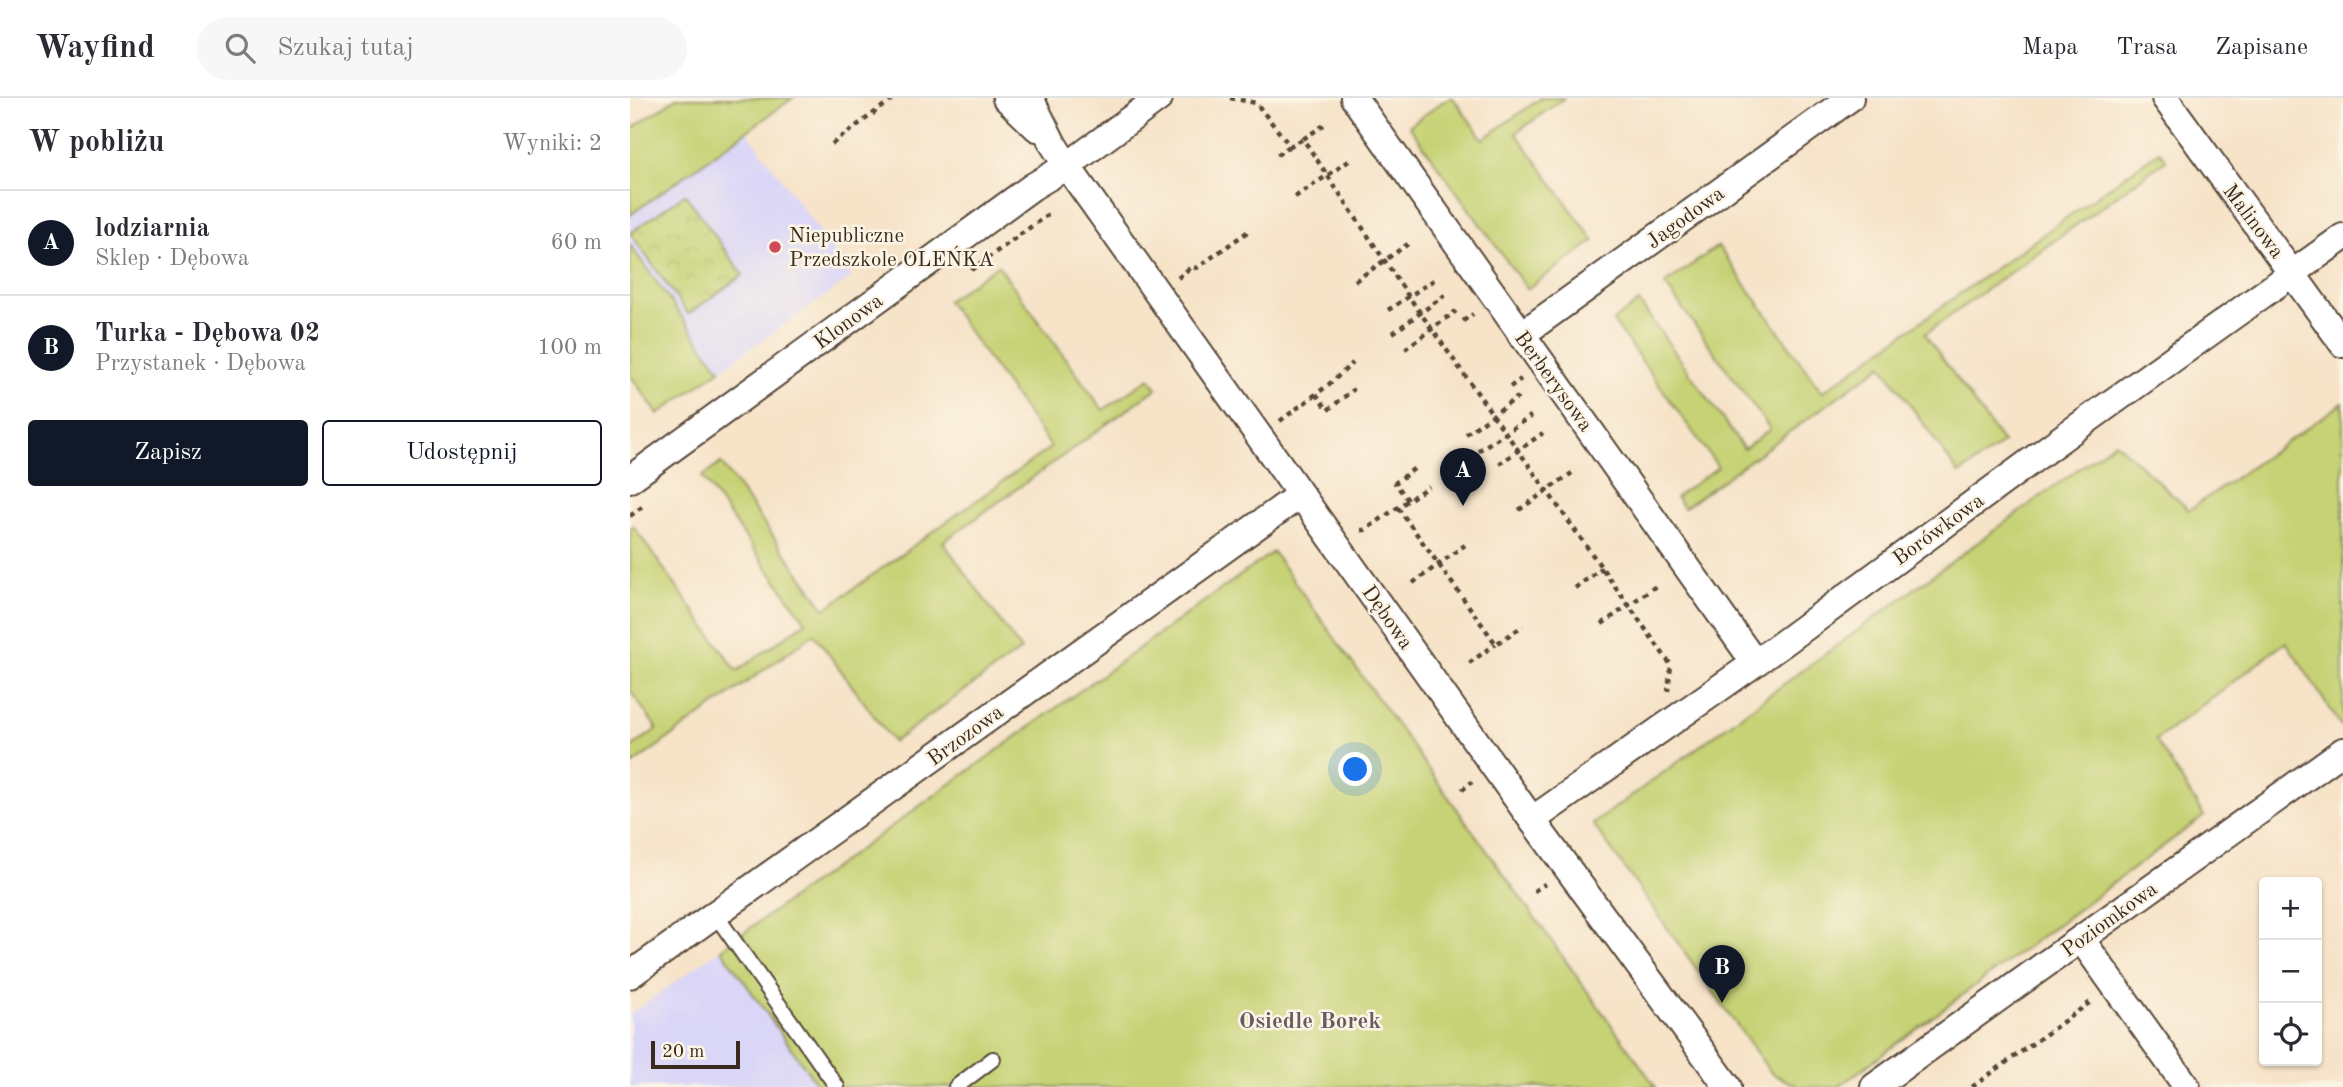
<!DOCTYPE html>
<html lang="pl">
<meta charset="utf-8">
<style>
body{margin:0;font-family:"Old Standard TT",serif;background:#f7f7f7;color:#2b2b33}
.controls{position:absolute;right:21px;bottom:21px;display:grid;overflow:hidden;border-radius:7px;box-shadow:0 2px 5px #0004}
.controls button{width:63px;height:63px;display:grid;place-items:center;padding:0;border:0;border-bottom:2px solid #e1e1e2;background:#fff;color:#2b2b33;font:35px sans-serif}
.scale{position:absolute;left:21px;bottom:18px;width:89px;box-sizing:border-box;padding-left:7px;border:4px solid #3b2a1e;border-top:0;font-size:19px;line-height:24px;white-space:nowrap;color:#3b2a1e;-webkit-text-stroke:5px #fcf5e5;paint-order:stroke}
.you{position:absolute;left:726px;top:672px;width:24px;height:24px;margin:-18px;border:5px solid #fff;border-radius:50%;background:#1a73e8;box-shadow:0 0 0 10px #1a73e833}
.badge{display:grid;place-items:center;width:46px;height:46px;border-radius:50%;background:#111827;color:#fff;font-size:23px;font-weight:700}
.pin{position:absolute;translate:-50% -58px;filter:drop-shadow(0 2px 4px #0008)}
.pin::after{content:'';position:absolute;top:37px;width:24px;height:21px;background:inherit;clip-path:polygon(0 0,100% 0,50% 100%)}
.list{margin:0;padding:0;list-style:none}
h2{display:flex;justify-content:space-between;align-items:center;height:91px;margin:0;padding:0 28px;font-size:30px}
h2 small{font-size:23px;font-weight:400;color:#7c7c81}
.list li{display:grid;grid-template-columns:46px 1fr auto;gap:21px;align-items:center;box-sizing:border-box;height:105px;padding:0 28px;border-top:2px solid #e1e1e2}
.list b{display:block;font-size:26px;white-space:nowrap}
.list p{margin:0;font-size:23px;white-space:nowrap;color:#7c7c81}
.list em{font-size:23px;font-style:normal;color:#7c7c81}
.actions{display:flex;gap:14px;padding:21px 28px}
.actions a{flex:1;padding:16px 0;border:2px solid #111827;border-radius:7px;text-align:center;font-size:24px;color:#111827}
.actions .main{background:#111827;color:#fff}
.icon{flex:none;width:38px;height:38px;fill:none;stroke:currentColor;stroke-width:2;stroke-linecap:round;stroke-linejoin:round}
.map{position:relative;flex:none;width:1713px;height:989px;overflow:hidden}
header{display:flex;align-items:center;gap:42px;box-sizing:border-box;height:98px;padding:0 35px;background:#fff;border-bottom:2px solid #e1e1e2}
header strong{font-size:33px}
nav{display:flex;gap:38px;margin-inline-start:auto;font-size:24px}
.search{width:490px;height:63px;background:#f7f7f7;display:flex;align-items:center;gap:18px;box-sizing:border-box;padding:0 24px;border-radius:38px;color:#7c7c81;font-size:26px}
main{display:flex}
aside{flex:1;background:#fff}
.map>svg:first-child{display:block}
</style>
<header>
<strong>Wayfind</strong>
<div class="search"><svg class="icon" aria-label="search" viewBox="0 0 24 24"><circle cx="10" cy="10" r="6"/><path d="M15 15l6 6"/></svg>Szukaj tutaj</div>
<nav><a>Mapa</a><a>Trasa</a><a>Zapisane</a></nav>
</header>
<main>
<aside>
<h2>W pobliżu<small>Wyniki: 2</small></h2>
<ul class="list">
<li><span class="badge">A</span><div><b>lodziarnia</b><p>Sklep · Dębowa</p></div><em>60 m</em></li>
<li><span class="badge">B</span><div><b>Turka - Dębowa 02</b><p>Przystanek · Dębowa</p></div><em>100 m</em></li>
</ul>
<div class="actions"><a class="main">Zapisz</a><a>Udostępnij</a></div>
</aside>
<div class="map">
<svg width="1713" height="989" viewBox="0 0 1713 989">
<defs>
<pattern id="park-crowns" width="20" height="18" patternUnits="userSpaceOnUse" patternTransform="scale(1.75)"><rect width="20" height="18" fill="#c6d274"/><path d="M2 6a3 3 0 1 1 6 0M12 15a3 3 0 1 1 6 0" fill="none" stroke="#abb464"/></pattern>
</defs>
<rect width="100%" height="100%" fill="#fcf5e5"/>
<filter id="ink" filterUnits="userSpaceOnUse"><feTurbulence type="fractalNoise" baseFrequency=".0143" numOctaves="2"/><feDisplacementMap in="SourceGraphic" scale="14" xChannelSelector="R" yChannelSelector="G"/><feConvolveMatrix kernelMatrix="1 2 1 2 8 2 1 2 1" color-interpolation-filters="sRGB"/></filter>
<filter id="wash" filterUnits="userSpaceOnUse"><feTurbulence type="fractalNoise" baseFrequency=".00686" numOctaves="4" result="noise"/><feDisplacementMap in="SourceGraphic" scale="28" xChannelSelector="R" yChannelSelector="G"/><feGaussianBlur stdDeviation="1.57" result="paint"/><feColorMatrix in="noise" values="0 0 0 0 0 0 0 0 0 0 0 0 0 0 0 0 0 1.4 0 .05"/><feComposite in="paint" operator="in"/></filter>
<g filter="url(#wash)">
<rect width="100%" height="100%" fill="#f6e3c8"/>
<g fill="#dad6f7">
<polygon points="117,33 222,179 90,272 0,147 0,117"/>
<polygon points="91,851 189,989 0,989 0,916"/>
</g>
<g fill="#c6d274" stroke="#807e49" stroke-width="2">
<polygon points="46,0 163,0 0,117 0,32"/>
<polygon points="818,0 823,0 853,41 911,0 934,0 886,35 964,143 897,191 779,28"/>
<polygon points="1530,53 1536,62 1295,236 1373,345 1329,376 1252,267 1054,410 1046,399 1088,369 983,223 1009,204 1114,351 1140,331 1035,186 1088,148 1192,294"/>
<polygon points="0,147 90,272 28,316 0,277"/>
<polygon points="368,167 473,312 519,280 527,290 313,444 391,552 263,644 184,536 0,668 0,650 27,631 0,592 0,430 3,428 107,573 176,524 72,379 91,365 195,511 421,349 317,203"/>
<polygon points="1713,305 1713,627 1711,628 1656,544 1526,642 1574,718 1208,989 1169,989 1141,975 963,726 1485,344 1559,412"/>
<polygon points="643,454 1026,989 189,989 91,851"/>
</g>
<polygon fill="url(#park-crowns)" stroke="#807e49" stroke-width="2" points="55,96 113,177 58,216 0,135"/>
</g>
<g filter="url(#ink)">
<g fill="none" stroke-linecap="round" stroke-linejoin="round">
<defs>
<g id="lane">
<polyline points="85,816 207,989"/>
<polyline points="326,989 363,961"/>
</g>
<g id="street">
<polyline points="376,0 407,30"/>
<polyline points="400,0 423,46 437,68 902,722 1098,989"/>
<polyline points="724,0 1125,565"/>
<polyline points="1535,0 1713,246"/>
<polyline points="891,237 1220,0"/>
<polyline points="0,381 402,89 437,68 529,0"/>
<polyline points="902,722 1152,546 1435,338 1713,139"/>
<polyline points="1451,841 1557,989"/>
<polyline points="0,877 670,397"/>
<polyline points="1244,989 1713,653"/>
</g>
</defs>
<use href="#lane" stroke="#574638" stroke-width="18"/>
<use href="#street" stroke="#574638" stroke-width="30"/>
<g stroke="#574638" stroke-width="4.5" stroke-dasharray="5 5" stroke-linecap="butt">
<polyline points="600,0 626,5 660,48 673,41"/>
<polyline points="694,27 673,41 779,199 1041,567 1038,593"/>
<polyline points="202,46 264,0"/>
<polyline points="647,57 660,48"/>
<polyline points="665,99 719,63"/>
<polyline points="341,172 420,115"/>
<polyline points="548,180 561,169 567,170 620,132"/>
<polyline points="725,183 778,146"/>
<polyline points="758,212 804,182"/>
<polyline points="833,223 843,216"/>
<polyline points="763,235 815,197"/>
<polyline points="775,251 826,213"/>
<polyline points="880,289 891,281"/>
<polyline points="686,296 698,312 724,291"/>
<polyline points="650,323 697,288 723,265"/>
<polyline points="836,336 888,299"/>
<polyline points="848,353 901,318"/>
<polyline points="869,366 913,335"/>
<polyline points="778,402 765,385 785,370"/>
<polyline points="768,410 866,546 893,528"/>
<polyline points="889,412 942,375"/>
<polyline points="0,418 16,406"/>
<polyline points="731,432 735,432 799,388"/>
<polyline points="783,485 835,447"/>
<polyline points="945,490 972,470"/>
<polyline points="972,526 1026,488"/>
<polyline points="839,565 866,546"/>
<polyline points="832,692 842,684"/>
<polyline points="904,793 915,786"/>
<polyline points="1342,989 1462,903"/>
</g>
<use href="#lane" stroke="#fff" stroke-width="14"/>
<use href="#street" stroke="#fff" stroke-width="26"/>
</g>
</g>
<circle fill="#d1495b" stroke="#fcf5e5" stroke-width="2.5" cx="145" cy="149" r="7"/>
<g text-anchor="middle" stroke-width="5" stroke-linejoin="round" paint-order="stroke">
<g font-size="21" fill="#3b2a1e" stroke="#fcf5e5">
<text transform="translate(1055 119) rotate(-36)" y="7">Jagodowa</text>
<text transform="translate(1624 123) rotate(53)" y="7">Malinowa</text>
<text transform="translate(218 223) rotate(-36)" y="7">Klonowa</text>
<text transform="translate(924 283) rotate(54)" y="7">Berberysowa</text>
<text transform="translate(1308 431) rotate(-36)" y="7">Borówkowa</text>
<text transform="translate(758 519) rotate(55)" y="7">Dębowa</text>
<text transform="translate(335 637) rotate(-36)" y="7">Brzozowa</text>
<text transform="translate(1479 821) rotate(-36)" y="7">Poziomkowa</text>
</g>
<g font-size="21" fill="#3b2a1e" stroke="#fcf5e5" text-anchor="start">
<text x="159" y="144">Niepubliczne<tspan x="159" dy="24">Przedszkole OLEŃKA</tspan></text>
</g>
<g font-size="23" font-weight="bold" fill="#685b63" stroke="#fcf5e5">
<text x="680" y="930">Osiedle Borek</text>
</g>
</g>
</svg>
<div class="controls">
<button>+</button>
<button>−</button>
<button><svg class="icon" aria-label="locate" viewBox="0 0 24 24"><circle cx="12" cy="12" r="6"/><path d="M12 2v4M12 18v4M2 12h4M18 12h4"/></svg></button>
</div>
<div class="scale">20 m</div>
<div class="you"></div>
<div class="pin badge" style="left:833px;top:408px">A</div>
<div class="pin badge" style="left:1092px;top:905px">B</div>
</div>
</main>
